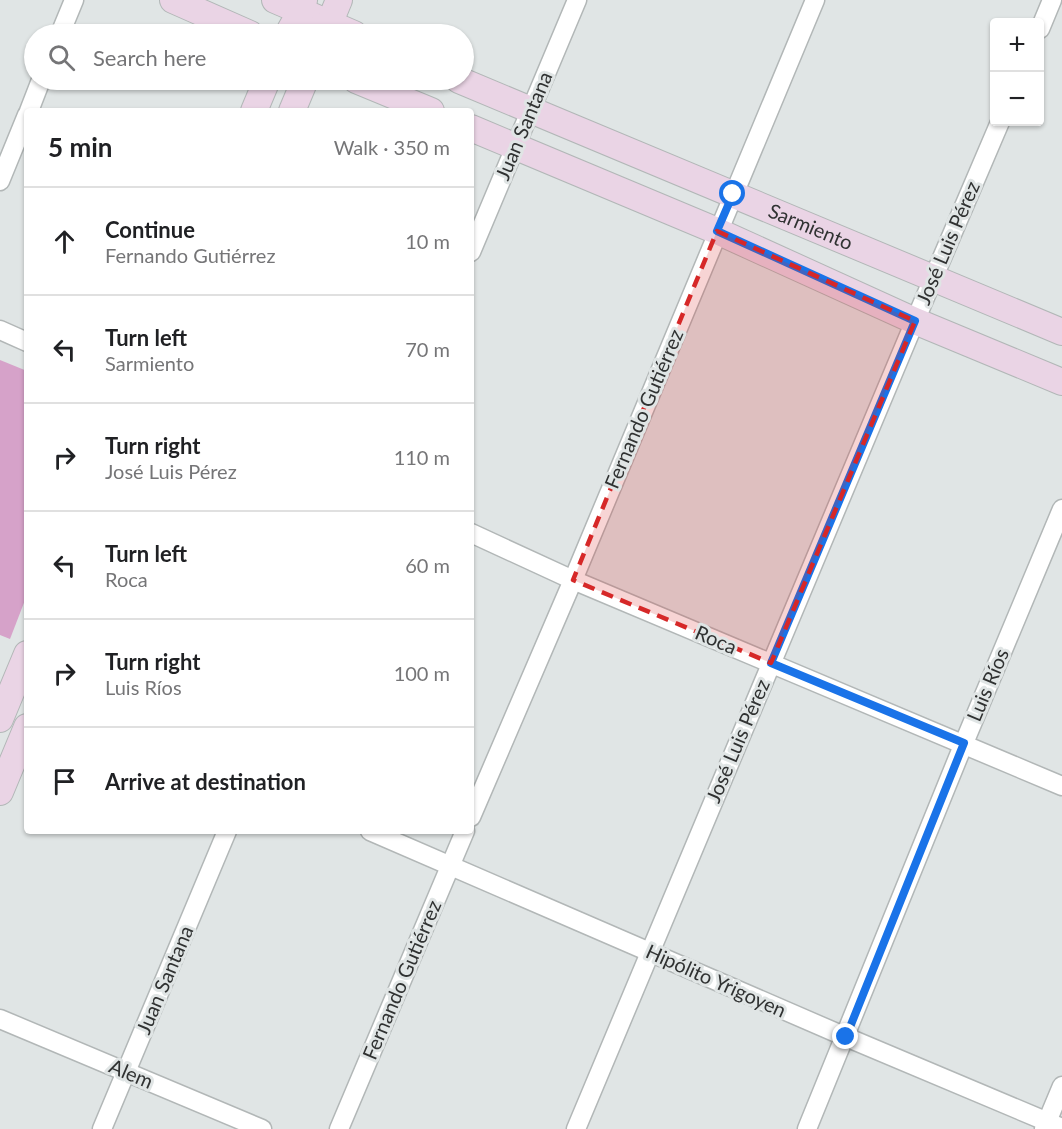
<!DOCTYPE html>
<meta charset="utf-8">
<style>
body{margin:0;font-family:Lato,sans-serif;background:#f2f2f2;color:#202124}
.controls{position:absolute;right:18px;top:18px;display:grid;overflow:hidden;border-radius:6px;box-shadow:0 2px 4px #0004}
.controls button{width:54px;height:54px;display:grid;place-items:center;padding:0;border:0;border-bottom:2px solid #e0e0e0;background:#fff;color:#202124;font:30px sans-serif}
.stop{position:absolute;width:18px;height:18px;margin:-14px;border:4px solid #1a73e8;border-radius:50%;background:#fff}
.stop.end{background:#1a73e8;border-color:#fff;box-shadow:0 2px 6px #0008}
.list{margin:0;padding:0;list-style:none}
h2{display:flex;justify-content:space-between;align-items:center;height:78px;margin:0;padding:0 24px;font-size:26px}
h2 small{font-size:20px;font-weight:400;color:#757577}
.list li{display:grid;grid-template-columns:39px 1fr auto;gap:18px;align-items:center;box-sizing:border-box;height:108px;padding:0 24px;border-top:2px solid #e0e0e0}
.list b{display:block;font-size:22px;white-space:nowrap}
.list p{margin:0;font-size:20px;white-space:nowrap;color:#757577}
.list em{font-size:20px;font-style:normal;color:#757577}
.icon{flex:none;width:33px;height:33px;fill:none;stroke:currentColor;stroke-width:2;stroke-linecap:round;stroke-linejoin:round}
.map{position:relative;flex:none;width:1062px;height:1129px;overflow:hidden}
.search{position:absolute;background:#fff;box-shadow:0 2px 4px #0004;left:24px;top:24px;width:450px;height:66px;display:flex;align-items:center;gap:15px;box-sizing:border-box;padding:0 21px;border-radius:33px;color:#757577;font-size:22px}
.panel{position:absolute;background:#fff;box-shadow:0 2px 4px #0004;left:24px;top:108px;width:450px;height:726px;border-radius:6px}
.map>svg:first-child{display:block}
</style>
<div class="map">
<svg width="1062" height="1129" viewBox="0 0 1062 1129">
<rect width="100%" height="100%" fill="#e0e5e5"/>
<polygon fill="#d6a2c9" points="0,360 27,371 27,595 10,639 0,635"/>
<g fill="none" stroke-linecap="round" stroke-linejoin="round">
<defs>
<g id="street">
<polyline points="1040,29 1052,0"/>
<polyline points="60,34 74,0"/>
<polyline points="29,111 41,80"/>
<polyline points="0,181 27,115"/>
<polyline points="471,252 577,0"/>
<polyline points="0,330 27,342"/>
<polyline points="471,533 573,580 1062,786"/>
<polyline points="471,817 573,580 815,0"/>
<polyline points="370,831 846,1037 1062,1128"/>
<polyline points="0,1019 262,1129"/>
<polyline points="102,1129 227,831"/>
<polyline points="339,1129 465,831"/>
<polyline points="576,1129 915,321 1000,122"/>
<polyline points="807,1129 964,743 1062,509"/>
<polyline points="1044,1129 1062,1086"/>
</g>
<g id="secondary">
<polyline points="173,0 250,34"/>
<polyline points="275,0 354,34"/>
<polyline points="288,34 301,11 304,0"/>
<polyline points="325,34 339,0"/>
<polyline points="356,80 431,111"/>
<path id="s1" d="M459,80L1062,332"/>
<polyline points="254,111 267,80"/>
<polyline points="292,111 305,80"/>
<polyline points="471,128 717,231 915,321 1062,382"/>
<polyline points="0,719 27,654"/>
<polyline points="0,792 27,727"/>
</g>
</defs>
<use href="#street" stroke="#b2b7b7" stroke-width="21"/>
<use href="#secondary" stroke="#b2b7b7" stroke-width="28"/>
<use href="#street" stroke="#fff" stroke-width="18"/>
<use href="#secondary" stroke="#ead4e5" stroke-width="26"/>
</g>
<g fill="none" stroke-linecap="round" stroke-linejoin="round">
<polyline stroke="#1a73e8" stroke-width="8" points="733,194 717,231 915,321 771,663 964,743 846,1037"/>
</g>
<path fill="#d62828" fill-opacity="0.2" stroke="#d62828" stroke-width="4.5" stroke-dasharray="12 8" stroke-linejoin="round" d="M717,231L915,321L771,663L573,580Z"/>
<g text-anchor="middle" stroke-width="6" stroke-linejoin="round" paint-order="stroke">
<g font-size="20" fill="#303232" stroke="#e0e5e5">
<text transform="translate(524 126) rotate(-67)" y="7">Juan Santana</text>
<text dy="7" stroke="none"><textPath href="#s1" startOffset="381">Sarmiento</textPath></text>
<text transform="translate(948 243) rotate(-67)" y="7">José Luis Pérez</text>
<text transform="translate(644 409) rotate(-67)" y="7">Fernando Gutiérrez</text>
<text transform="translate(716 640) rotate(23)" y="7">Roca</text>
<text transform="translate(988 685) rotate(-67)" y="7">Luis Ríos</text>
<text transform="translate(738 741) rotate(-67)" y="7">José Luis Pérez</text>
<text transform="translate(165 980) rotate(-67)" y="7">Juan Santana</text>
<text transform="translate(402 980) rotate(-67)" y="7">Fernando Gutiérrez</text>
<text transform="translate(716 981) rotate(24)" y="7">Hipólito Yrigoyen</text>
<text transform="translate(131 1074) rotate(23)" y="7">Alem</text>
</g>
</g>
</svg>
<div class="controls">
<button>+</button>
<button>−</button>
</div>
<div class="stop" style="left:733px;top:194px"></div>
<div class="stop end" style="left:846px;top:1037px"></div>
<div class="search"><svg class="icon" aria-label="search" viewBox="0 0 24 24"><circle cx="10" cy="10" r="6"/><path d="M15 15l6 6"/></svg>Search here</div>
<section class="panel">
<h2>5 min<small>Walk · 350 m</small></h2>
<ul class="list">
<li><svg class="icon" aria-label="ahead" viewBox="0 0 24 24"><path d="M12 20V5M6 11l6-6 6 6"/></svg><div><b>Continue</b><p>Fernando Gutiérrez</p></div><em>10 m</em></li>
<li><svg class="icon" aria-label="left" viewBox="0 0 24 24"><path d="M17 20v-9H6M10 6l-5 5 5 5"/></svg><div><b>Turn left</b><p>Sarmiento</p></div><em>70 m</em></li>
<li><svg class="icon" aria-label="right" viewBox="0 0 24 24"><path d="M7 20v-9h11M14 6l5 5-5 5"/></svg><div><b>Turn right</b><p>José Luis Pérez</p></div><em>110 m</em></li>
<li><svg class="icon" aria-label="left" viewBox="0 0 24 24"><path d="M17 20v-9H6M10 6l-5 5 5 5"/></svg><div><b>Turn left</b><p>Roca</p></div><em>60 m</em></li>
<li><svg class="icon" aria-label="right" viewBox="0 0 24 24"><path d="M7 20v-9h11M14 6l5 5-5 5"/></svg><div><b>Turn right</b><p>Luis Ríos</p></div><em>100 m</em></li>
<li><svg class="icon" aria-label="arrive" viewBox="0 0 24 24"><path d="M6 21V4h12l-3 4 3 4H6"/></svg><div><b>Arrive at destination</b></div></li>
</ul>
</section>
</div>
